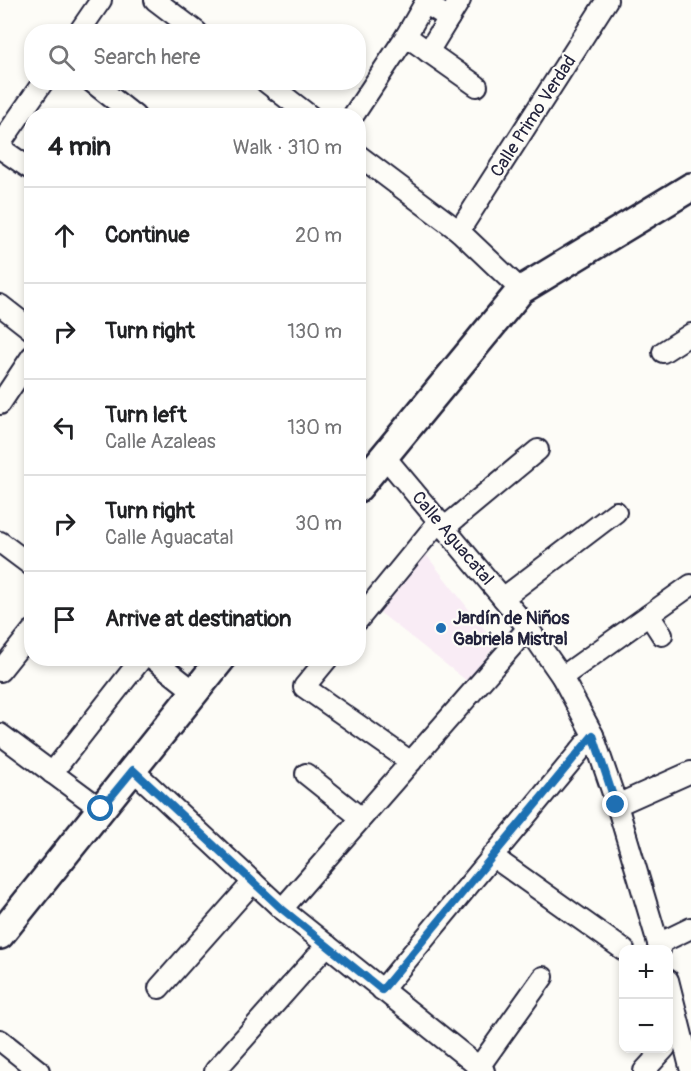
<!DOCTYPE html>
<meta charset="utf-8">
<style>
body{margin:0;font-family:Pangolin,sans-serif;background:#f6f6f6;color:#202124}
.controls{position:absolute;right:18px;bottom:18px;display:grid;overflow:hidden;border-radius:12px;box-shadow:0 3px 9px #0003}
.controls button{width:54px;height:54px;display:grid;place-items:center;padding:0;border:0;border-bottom:2px solid #e0e0e0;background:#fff;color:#202124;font:30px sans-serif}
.stop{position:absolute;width:18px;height:18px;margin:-14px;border:4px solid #1f6fb2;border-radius:50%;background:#fff}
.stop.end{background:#1f6fb2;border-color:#fff;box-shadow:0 2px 6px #0008}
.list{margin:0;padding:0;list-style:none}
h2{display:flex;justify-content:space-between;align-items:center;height:78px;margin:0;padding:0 24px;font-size:26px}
h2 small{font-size:20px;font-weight:400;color:#757577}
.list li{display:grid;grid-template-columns:39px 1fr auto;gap:18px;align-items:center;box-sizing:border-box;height:96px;padding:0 24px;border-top:2px solid #e0e0e0}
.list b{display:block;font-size:22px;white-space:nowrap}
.list p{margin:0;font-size:20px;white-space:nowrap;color:#757577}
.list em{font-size:20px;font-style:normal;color:#757577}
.icon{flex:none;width:33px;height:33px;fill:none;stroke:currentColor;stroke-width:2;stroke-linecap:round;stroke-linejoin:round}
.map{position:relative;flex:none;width:691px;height:1071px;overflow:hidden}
.search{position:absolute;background:#fff;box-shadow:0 3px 9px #0003;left:24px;top:24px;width:342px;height:66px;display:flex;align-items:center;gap:15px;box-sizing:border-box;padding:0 21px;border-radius:24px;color:#757577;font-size:22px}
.panel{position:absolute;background:#fff;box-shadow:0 3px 9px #0003;left:24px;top:108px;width:342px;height:558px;border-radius:24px}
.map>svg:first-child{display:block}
</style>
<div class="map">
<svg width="691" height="1071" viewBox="0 0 691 1071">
<rect width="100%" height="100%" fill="#fdfcf7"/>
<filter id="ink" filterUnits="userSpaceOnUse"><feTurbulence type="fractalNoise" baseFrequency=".0167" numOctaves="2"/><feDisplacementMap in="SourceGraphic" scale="12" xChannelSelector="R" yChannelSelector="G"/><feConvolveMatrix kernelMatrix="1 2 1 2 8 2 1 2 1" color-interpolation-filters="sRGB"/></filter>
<g filter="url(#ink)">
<polygon fill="#f9ecf5" points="424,552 496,644 467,681 378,611"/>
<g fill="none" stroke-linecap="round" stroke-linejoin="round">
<defs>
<g id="street">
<polyline points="155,0 197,32"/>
<polyline points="79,32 101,0"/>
<polyline points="406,36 477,86"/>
<polyline points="428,52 460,0"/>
<polyline points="92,82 135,116"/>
<polyline points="266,82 310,116"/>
<polyline points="353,116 406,36 425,3 449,18"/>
<polyline points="0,144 43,82"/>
<polyline points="0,148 32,170"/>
<polyline points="358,155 459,231 521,290"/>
<polyline points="459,231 607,0"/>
<polyline points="0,305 32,330"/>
<polyline points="663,352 691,334"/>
<polyline points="0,404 32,356"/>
<polyline points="384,456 528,628 562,677 593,735 617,805 660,950"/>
<polyline points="444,528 538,450"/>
<polyline points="0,542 32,566"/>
<polyline points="503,598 616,512"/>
<polyline points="649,615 662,635"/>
<polyline points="358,620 439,521"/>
<polyline points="152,658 195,692"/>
<polyline points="328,658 304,687 411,762"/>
<polyline points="0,671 32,631"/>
<polyline points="562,677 691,585"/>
<polyline points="0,734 101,809"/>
<polyline points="133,770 282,909 484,1071"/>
<polyline points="52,773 142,658"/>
<polyline points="306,774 361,818"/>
<polyline points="617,805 691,772"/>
<polyline points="492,856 624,950"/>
<polyline points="282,909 528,628"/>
<polyline points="658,944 691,928"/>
<polyline points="668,980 691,1071"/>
<polyline points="159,988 253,882"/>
<polyline points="382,990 593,735"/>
<polyline points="0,1040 39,1071"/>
<polyline points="479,1067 543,977"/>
<polyline points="215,1071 327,945"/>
<polyline points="644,1071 665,1048"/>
</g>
<g id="secondary">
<polyline points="358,488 521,290 691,187"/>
<polyline points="0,935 222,658"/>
</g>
</defs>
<use href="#street" stroke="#22223b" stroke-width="24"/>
<use href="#secondary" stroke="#22223b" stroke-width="32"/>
<use href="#street" stroke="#fdfcf7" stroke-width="20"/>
<use href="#secondary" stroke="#fdfcf7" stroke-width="27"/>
</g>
</g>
<g fill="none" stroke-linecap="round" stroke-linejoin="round" filter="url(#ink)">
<polyline stroke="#1f6fb2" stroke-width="8" points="101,809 133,770 282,909 382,990 593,735 616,805"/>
</g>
<circle fill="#1f6fb2" stroke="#fdfcf7" stroke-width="2" cx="441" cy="628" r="6"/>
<g text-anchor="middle" stroke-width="4.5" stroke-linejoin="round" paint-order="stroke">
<g font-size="18" fill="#22223b" stroke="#fdfcf7">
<text transform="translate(533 116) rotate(-57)" y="6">Calle Primo Verdad</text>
<text transform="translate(453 538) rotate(50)" y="6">Calle Aguacatal</text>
</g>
<g font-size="18" font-weight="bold" fill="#22223b" stroke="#fdfcf7" text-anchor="start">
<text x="453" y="624">Jardín de Niños<tspan x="453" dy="21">Gabriela Mistral</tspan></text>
</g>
</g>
</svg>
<div class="controls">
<button>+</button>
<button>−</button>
</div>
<div class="stop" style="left:101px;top:809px"></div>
<div class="stop end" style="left:616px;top:805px"></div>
<div class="search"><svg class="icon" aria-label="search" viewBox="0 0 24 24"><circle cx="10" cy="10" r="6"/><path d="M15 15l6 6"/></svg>Search here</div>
<section class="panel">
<h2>4 min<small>Walk · 310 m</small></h2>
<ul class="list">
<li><svg class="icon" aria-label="ahead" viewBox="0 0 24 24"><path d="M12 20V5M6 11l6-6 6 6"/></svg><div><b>Continue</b></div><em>20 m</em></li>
<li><svg class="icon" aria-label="right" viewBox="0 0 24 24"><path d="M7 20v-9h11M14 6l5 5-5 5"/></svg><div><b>Turn right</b></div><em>130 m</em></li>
<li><svg class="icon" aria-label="left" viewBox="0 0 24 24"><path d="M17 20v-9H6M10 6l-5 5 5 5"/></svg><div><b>Turn left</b><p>Calle Azaleas</p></div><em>130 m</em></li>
<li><svg class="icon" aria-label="right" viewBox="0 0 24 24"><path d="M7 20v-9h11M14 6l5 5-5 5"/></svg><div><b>Turn right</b><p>Calle Aguacatal</p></div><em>30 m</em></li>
<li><svg class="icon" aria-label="arrive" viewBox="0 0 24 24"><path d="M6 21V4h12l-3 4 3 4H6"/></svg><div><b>Arrive at destination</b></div></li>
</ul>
</section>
</div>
